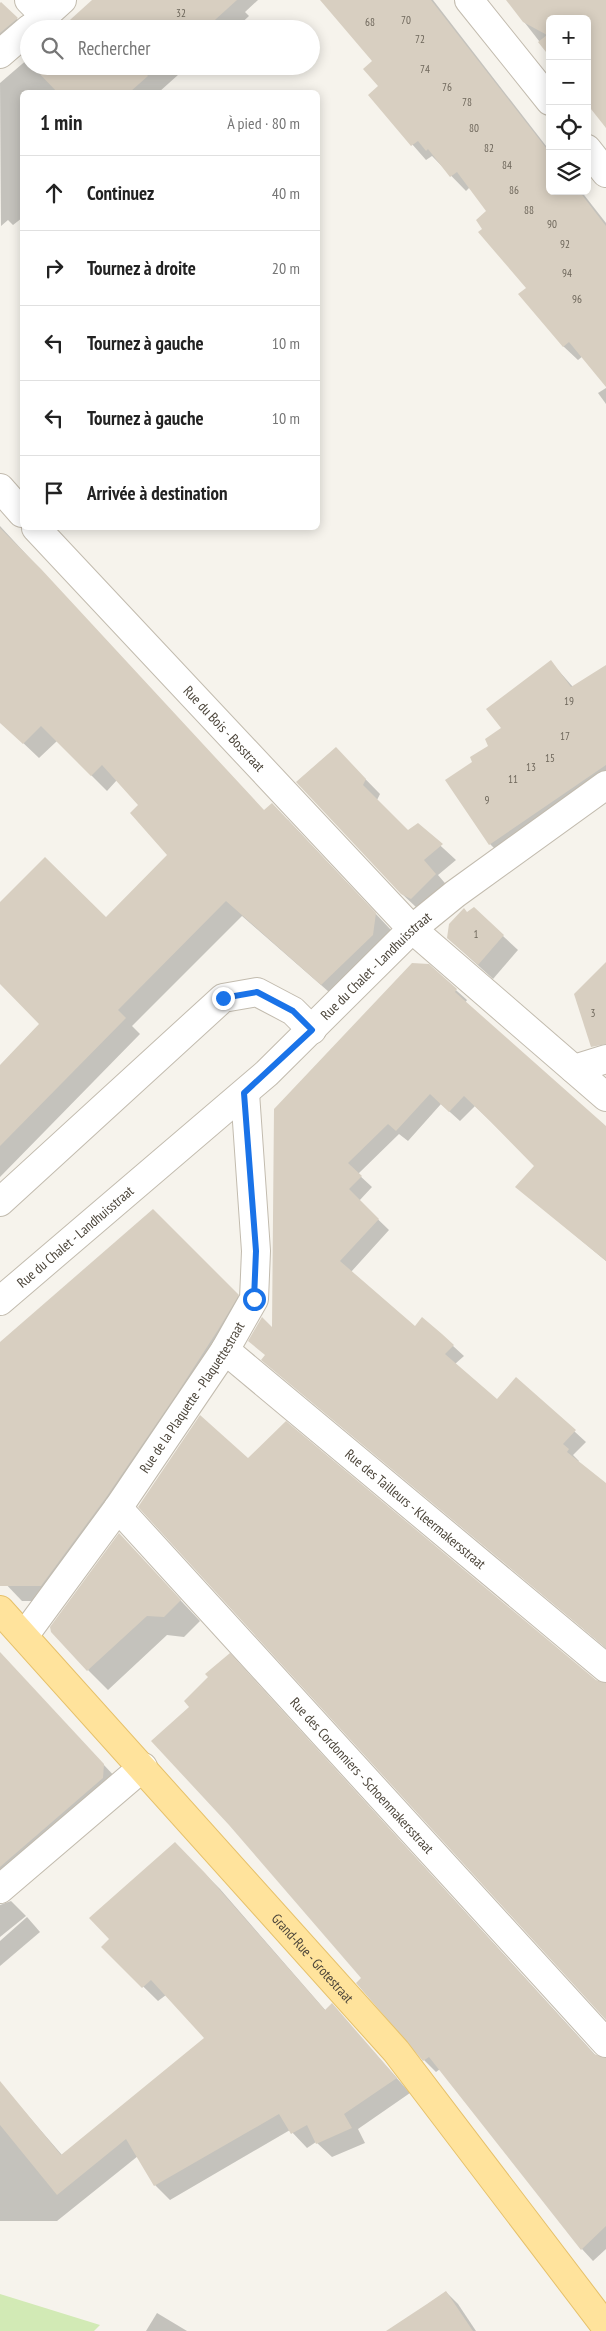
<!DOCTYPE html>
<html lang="fr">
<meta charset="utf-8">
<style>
body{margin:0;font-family:"PT Sans Narrow",sans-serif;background:#f6f6f6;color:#222}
.controls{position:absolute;right:15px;top:15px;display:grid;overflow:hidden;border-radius:8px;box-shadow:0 2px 12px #0003}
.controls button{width:45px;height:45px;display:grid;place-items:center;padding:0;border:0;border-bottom:1px solid #e0e0e0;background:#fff;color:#222;font:25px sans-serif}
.stop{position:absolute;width:15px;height:15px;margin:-11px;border:4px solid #1a73e8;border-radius:50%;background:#fff}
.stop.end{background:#1a73e8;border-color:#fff;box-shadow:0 1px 5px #0008}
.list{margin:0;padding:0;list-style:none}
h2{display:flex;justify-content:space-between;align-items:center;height:65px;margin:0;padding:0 20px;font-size:21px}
h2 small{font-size:16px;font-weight:400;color:#767676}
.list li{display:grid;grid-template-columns:32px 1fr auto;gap:15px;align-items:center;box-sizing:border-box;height:75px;padding:0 20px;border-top:1px solid #e0e0e0}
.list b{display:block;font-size:19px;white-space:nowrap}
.list em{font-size:16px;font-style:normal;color:#767676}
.icon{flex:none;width:28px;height:28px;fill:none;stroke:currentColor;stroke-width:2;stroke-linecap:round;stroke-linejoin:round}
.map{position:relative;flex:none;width:606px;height:2331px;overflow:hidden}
.search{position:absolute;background:#fff;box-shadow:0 2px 12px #0003;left:20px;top:20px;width:300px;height:55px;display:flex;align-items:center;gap:12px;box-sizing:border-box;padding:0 18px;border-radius:28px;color:#767676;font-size:19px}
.panel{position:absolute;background:#fff;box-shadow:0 2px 12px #0003;left:20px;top:90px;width:300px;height:440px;border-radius:8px}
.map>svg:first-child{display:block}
</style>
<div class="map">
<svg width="606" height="2331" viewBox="0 0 606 2331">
<rect width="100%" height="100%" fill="#f6f3ec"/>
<polygon fill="#d2eab5" points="0,2294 100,2325 94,2331 0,2331"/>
<g fill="#0003">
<polygon points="94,0 258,0 245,12 249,16 235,29 61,29"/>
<polygon points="333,0 433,0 550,151 550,191 581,191 606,223 606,385 583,356 578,360 563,346 528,288 484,229 488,211 470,187 466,191 432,156 426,160 369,95 380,86 374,62"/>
<polygon points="507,0 606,0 606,128 587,19 550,19 550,55"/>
<polygon points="0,3 22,24 0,44"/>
<polygon points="29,58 29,66 188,66 159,92 22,92 22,218 13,225 8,220 1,226 0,83"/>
<polygon points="606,388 606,404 598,393"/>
<polygon points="0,526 264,811 288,820 391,930 389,951 337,999 242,916 132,1026 140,1034 0,1177 0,1066 41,1024 0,983 0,904 106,919 169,855 139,805 117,780 107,791 57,741 39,758 0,721"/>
<polygon points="551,662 573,687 606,666 606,787 504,858 490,844 474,762 489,746"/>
<polygon points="336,749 380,794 377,800 408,831 418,825 456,860 438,875 450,889 417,908 401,893"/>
<polygon points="467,913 503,936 518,950 493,979 448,938"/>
<polygon points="428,965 467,1000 465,1003 606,1127 606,1261 517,1187 536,1166 475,1106 460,1121 441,1104 408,1141 399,1134 358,1174 372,1187 359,1201 389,1230 351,1272 416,1328 441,1335 464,1356 455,1364 497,1401 517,1379 586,1442 573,1455 579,1461 578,1462 606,1484 606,1648 250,1341 273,1329"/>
<polygon points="153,1211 253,1311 57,1601 22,1601 0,1578 0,1344"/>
<polygon points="119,1535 200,1621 184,1637 167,1635 108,1690 88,1670"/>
<polygon points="0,1654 118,1780 0,1898"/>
<polygon points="242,1667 598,2058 606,2064 606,2249 593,2261 582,2249 440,2069 436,2072 424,2060 363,1979"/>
<polygon points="175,1844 220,1889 326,2011 332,2005 410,2093 358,2129 365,2143 332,2157 316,2142 307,2148 290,2130 170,2200 155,2185 138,2156 57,2221 0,2221 0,2093 5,2089 62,2155 206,2038 166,1995 158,2001 103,1947 111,1939"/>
<polygon points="11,1901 26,1916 0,1937 0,1905"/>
<polygon points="27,1917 40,1932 0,1966 0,1941"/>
<polygon points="446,2292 458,2304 476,2331 389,2331"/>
<polygon points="157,2313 187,2331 146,2331"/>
</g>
<g fill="#d8cfc1">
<polygon points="92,0 237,0 205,29 60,29"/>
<polygon points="320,0 431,0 550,153 550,191 579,191 606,226 606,387 569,342 563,347 518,294 526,288 478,232 482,229 476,220 486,211 457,172 450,177 428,149 426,151 418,141 411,146 368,95 378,86 363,69 372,61"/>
<polygon points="506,0 606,0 606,128 587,104 587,19 550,19 550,57 538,42 547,35 523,22"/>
<polygon points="1,2 18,18 0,33 0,3"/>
<polygon points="32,66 140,66 148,76 130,92 57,92"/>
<polygon points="0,528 41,569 264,810 272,803 376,913 373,935 321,985 226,901 118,1010 126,1018 0,1146 0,1065 39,1024 0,984 0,902 45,857 106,917 167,855 130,813 138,805 102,765 91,776 41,726 23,744 0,723"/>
<polygon points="551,660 571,687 606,665 606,765 489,845 445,780 472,762 470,757 488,746 485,739 501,728 486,709"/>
<polygon points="336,747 366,779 363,785 408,830 418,823 443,844 424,860 436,874 411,899 401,894 296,782"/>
<polygon points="474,907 504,935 478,965 447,938 449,924 464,908 467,912"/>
<polygon points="606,962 606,1044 591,1047 574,994"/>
<polygon points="412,963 429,964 457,989 455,992 606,1126 606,1261 515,1187 534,1166 490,1121 464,1096 449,1112 430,1094 396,1131 388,1124 348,1163 362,1176 349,1189 379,1219 340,1261 415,1326 422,1317 442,1334 454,1345 445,1354 497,1399 516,1377 576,1430 563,1444 569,1449 567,1452 606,1483 606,1648 261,1360 265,1355 248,1341 262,1317 272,1327 274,1109"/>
<polygon points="153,1209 239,1295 218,1330 176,1395 105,1499 41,1586 0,1586 0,1342"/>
<polygon points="200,1415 248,1458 286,1421 596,1680 606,1683 606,2020 138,1507"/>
<polygon points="119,1533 181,1600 164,1617 147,1616 87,1671 51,1632 50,1627"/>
<polygon points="0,1652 104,1764 103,1778 0,1867"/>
<polygon points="230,1653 594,2054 606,2058 606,2226 581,2250 429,2057 423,2061 356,1983 361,1978 229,1825 151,1741 189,1707 184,1701 208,1677 205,1674"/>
<polygon points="175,1842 205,1873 325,2010 332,2003 397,2078 344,2114 352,2128 316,2144 307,2125 291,2134 279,2114 154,2186 126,2139 57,2195 0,2125 0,2081 61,2155 204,2038 151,1980 142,1988 101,1947 109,1939 89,1918"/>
<polygon points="446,2291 473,2331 386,2331 427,2304"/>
</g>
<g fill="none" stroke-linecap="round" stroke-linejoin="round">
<defs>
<g id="minor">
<polyline points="29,0 45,16"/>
<polyline points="469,0 550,101"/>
<polyline points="30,29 62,0"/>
<polyline points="0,54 29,29"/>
<polyline points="587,149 606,173"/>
<polyline points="0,488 22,513"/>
<path id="s1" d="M36,528L412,929L606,1097"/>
<polyline points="574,1069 606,1059"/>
<polyline points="0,1202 223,998 257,992 293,1011 312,1030"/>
<path id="s2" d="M0,1301L267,1073L412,929L455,894L606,785"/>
<path id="s3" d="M225,1350L606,1668"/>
<path id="s4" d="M118,1508L606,2043"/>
<path id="s5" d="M24,1636L118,1508L225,1350L254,1299L256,1251L245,1093"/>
<polyline points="0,1889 143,1767"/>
</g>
<g id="major">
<path id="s6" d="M0,1610L396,2051L606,2327"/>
</g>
</defs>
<use href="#minor" stroke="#c2bbae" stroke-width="30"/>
<use href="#major" stroke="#e6c16a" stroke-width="30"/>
<use href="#minor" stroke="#fff" stroke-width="28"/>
<use href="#major" stroke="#ffe39c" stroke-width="28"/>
</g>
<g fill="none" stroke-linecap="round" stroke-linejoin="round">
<polyline stroke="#1a73e8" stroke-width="6" points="223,998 257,992 293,1011 312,1030 244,1093 256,1251 254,1299"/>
</g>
<g text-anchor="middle" stroke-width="4.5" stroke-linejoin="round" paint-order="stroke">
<g font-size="11" fill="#6e675b">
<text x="181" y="17">32</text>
<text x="406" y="24">70</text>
<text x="370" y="26">68</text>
<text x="420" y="43">72</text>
<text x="425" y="73">74</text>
<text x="447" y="91">76</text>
<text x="467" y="106">78</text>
<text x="474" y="132">80</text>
<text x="489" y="152">82</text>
<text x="507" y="169">84</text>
<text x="514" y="194">86</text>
<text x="529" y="214">88</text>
<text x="552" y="228">90</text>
<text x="565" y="248">92</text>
<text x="567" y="277">94</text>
<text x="577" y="303">96</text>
<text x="569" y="705">19</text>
<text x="565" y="740">17</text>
<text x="550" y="762">15</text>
<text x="531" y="771">13</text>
<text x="513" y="783">11</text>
<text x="487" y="804">9</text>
<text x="476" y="938">1</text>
<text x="593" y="1017">3</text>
</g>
<g font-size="14" fill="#4b4439" stroke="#fff">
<text dy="5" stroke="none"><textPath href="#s1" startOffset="275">Rue du Bois - Bosstraat</textPath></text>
<text dy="5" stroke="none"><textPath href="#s2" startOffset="504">Rue du Chalet - Landhuisstraat</textPath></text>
<text dy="5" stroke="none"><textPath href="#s2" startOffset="99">Rue du Chalet - Landhuisstraat</textPath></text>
<text dy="5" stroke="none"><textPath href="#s5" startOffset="292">Rue de la Plaquette - Plaquettestraat</textPath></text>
<text dy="5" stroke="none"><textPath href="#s3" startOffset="248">Rue des Tailleurs - Kleermakersstraat</textPath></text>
<text dy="5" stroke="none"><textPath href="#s4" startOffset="362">Rue des Cordonniers - Schoenmakersstraat</textPath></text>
<text dy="5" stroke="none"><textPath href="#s6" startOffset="468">Grand-Rue - Grotestraat</textPath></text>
</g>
</g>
</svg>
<div class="controls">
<button>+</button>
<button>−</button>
<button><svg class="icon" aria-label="locate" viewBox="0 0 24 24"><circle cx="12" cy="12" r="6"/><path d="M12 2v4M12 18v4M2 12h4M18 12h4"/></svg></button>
<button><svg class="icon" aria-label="layers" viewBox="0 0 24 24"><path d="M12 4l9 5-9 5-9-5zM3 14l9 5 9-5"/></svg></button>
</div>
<div class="stop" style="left:254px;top:1299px"></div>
<div class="stop end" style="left:223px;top:998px"></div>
<div class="search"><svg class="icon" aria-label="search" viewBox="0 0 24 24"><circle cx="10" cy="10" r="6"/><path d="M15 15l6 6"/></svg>Rechercher</div>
<section class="panel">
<h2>1 min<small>À pied · 80 m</small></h2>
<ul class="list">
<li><svg class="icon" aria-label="ahead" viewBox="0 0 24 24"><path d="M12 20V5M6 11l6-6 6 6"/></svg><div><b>Continuez</b></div><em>40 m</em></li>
<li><svg class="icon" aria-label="right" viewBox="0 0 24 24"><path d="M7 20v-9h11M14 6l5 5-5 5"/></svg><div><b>Tournez à droite</b></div><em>20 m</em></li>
<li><svg class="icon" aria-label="left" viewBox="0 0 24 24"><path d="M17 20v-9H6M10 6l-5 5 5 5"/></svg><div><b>Tournez à gauche</b></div><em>10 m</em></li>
<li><svg class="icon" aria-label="left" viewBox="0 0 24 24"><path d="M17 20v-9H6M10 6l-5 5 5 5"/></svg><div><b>Tournez à gauche</b></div><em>10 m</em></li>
<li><svg class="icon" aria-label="arrive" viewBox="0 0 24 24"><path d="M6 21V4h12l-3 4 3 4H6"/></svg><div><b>Arrivée à destination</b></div></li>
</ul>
</section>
</div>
